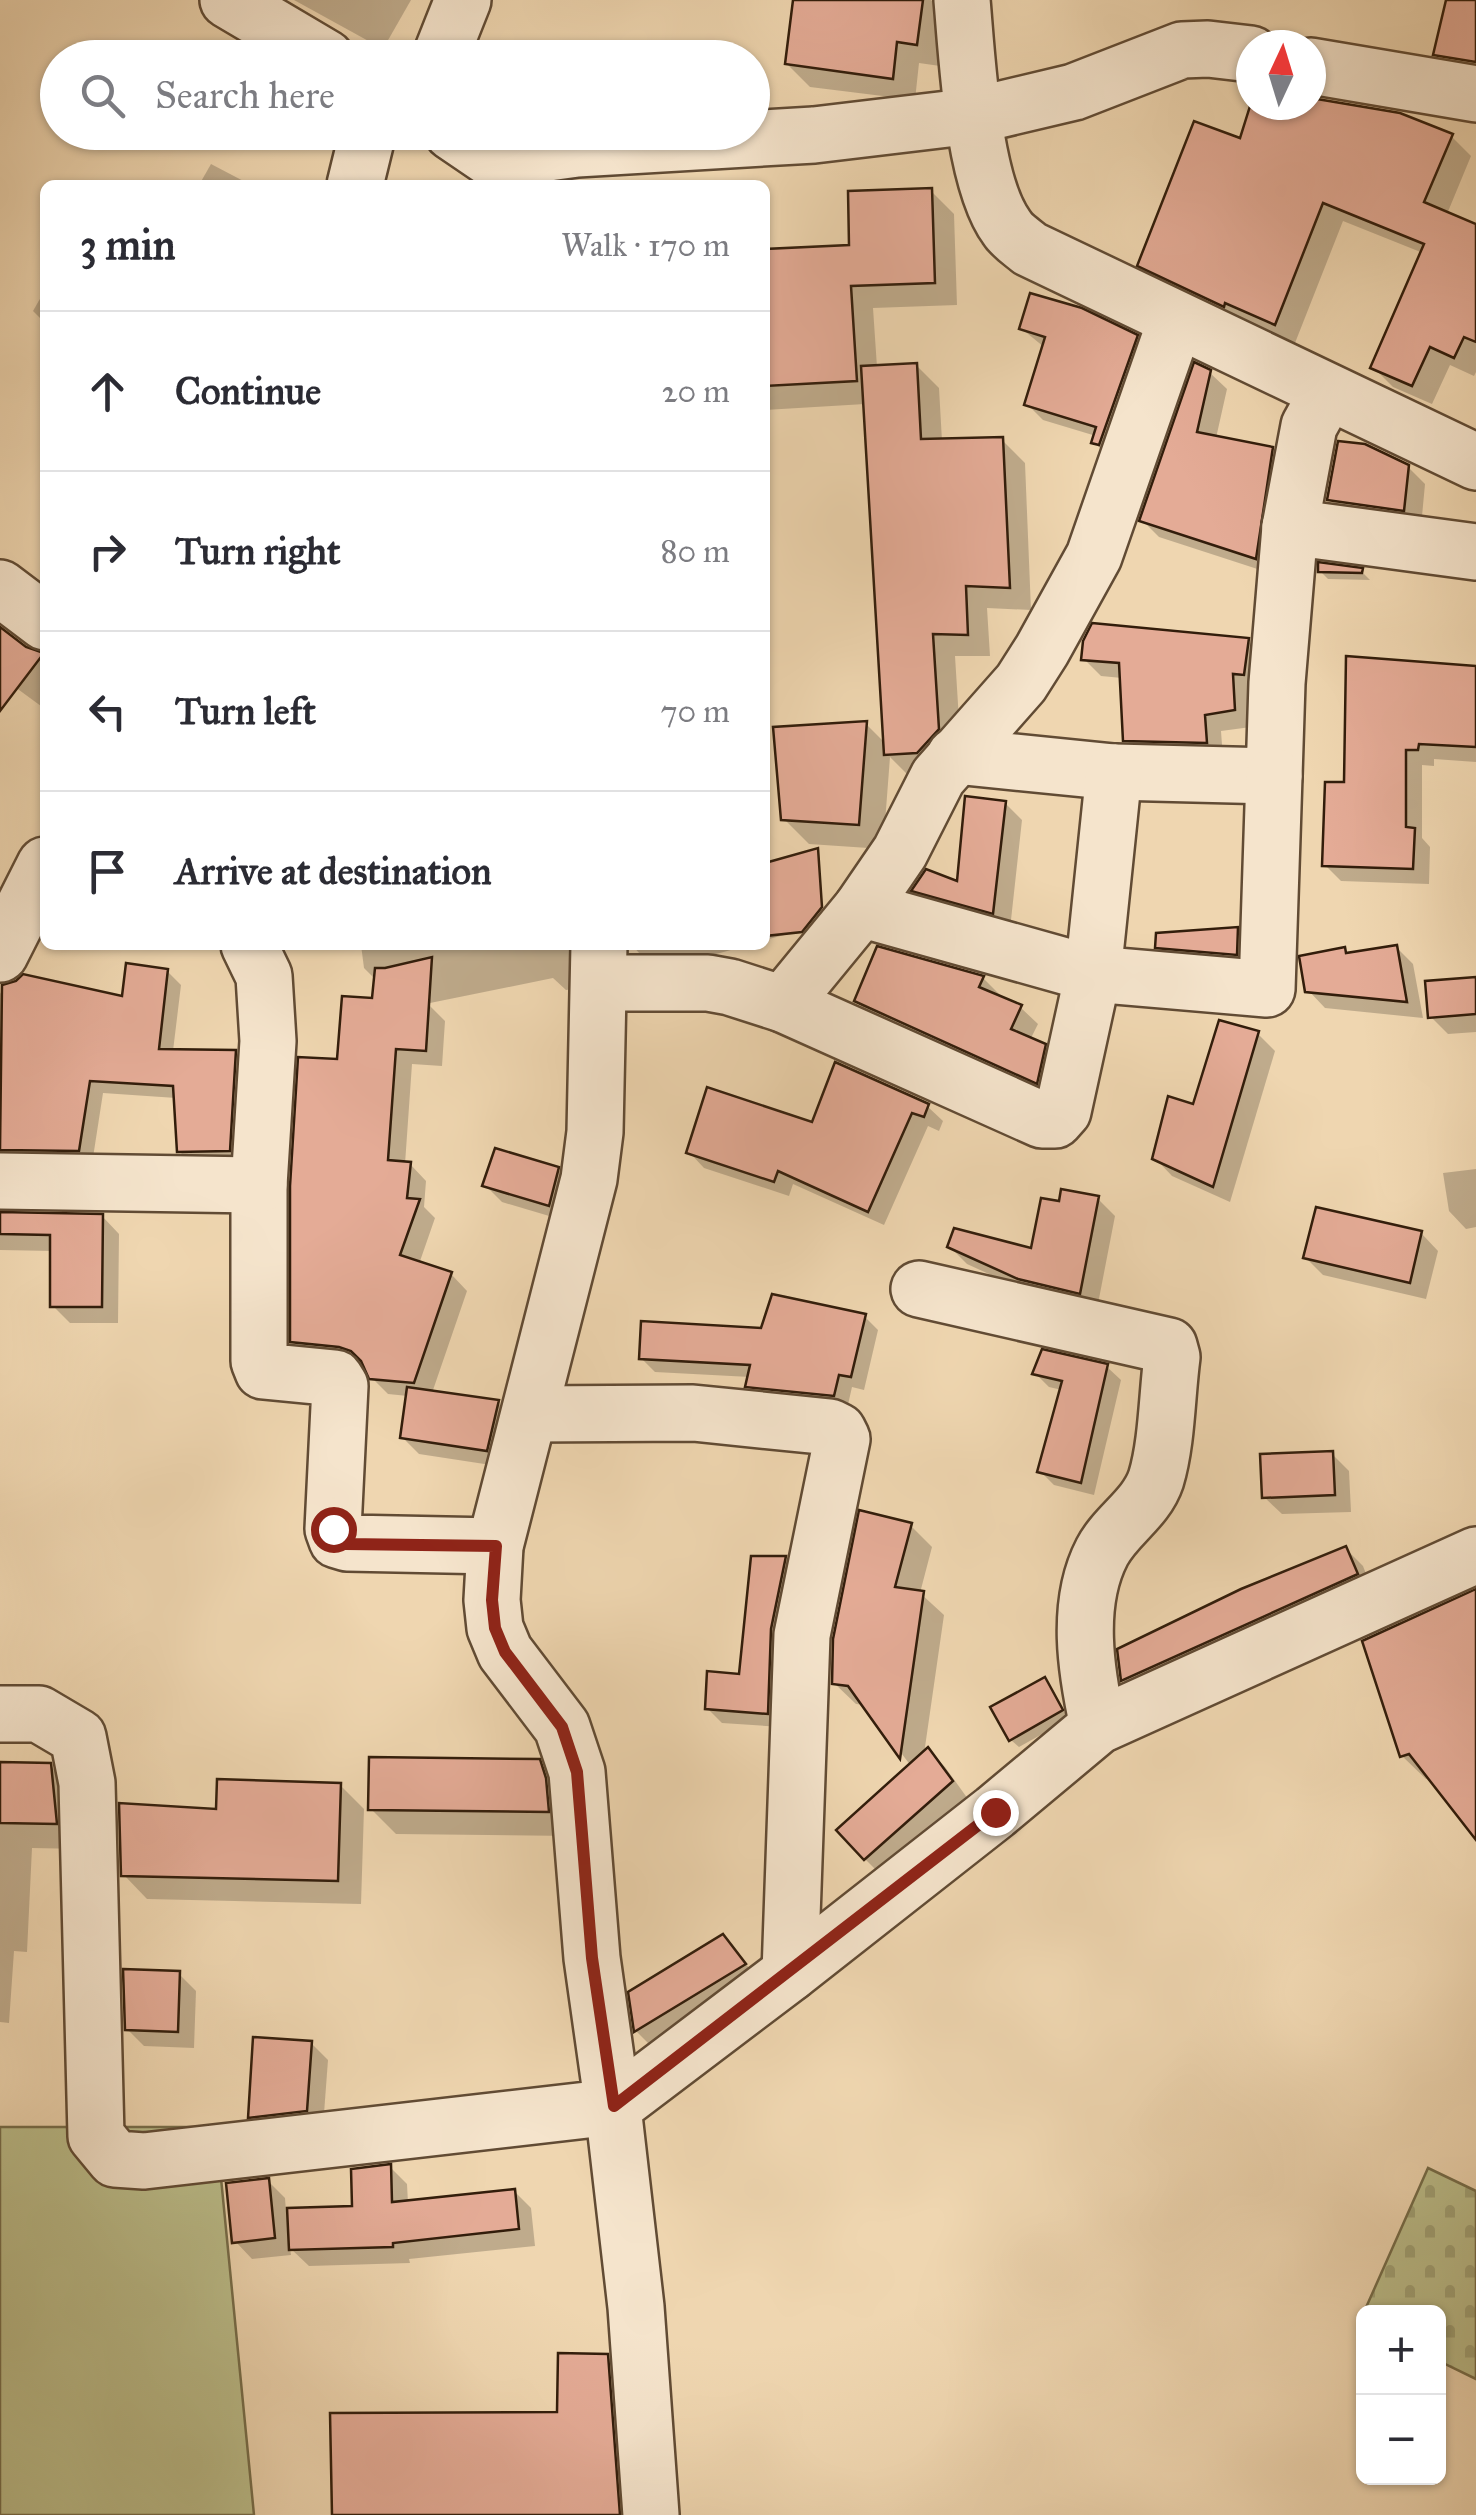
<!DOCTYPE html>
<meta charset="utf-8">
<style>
body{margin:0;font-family:"IM FELL Great Primer",serif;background:#f2f2f3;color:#2b2b33}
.controls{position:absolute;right:30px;bottom:30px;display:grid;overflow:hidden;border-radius:15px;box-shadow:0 2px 8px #0004}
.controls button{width:90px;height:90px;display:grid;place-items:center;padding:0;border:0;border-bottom:2px solid #e1e1e2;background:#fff;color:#2b2b33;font:50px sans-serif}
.compass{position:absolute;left:1236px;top:30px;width:90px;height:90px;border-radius:50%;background:#fff;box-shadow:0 2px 8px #0004;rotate:4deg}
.stop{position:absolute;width:30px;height:30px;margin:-22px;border:8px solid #8f2418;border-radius:50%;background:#fff}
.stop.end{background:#8f2418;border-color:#fff;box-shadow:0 2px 10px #0008}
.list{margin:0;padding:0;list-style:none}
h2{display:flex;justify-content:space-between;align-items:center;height:130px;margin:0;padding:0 40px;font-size:42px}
h2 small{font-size:32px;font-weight:400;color:#7c7c81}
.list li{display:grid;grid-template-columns:65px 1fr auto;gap:30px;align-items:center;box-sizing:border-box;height:160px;padding:0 40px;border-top:2px solid #e1e1e2}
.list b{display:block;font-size:38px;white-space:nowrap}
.list em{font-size:32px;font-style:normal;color:#7c7c81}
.icon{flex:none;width:55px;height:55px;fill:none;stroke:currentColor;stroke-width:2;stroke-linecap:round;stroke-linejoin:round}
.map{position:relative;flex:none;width:1476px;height:2515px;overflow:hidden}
.search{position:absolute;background:#fff;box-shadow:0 2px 8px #0004;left:40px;top:40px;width:730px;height:110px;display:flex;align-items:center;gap:25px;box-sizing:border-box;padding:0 35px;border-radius:55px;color:#7c7c81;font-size:38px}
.panel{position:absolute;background:#fff;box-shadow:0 2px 8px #0004;left:40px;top:180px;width:730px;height:770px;border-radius:15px}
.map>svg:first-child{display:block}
</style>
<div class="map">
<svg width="1476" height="2515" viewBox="0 0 1476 2515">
<defs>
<pattern id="cemetery-stones" width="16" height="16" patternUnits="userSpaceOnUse" patternTransform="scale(2.5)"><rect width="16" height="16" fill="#bbbd8a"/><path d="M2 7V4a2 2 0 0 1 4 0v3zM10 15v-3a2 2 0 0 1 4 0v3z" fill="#a1a276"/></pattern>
</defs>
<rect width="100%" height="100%" fill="#efd6b0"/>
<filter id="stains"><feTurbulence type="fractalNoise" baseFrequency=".002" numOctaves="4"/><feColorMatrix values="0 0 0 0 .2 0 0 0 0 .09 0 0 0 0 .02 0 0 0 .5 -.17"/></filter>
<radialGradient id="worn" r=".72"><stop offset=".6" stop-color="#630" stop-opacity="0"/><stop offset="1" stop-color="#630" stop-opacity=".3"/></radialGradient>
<polygon fill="url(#cemetery-stones)" stroke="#766d4a" stroke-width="2.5" points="1428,2168 1476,2191 1476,2379 1439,2361 1438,2312 1364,2312"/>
<polygon fill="#bbbd8a" stroke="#766d4a" stroke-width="2.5" points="0,2127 216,2127 254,2515 0,2515"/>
<g fill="#0003">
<polygon points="294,0 411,0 383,49"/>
<polygon points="796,0 931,0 946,16 940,66 919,63 915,100 810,87 787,64"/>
<polygon points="1448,0 1476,0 1476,75 1453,71 1436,54"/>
<polygon points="1311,100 1451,136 1471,156 1447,214 1476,226 1476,372 1474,376 1450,365 1432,404 1393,387 1373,367 1423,253 1343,221 1295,343 1245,321 1244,325 1160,285 1140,265 1241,142 1311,105"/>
<polygon points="211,164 251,185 199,185"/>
<polygon points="931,191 954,214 957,305 873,308 877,367 916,365 939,388 942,441 1002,440 1025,463 1031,610 987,608 990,656 955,656 961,752 910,777 890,757 883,849 809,844 784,819 866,724 886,744 865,404 765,410 765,251 852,247"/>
<polygon points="45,290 45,323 33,311"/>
<polygon points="1022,329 1136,337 1153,353 1110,458 1094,442 1096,436 1043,420 1027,404 1044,347"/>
<polygon points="1209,372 1227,389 1216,438 1272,450 1289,467 1273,574 1159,537 1142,520"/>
<polygon points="1408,467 1425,484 1421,527 1347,517 1330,500"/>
<polygon points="1320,571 1361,571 1370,580 1328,579"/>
<polygon points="0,630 25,649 45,658 45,709 0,676"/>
<polygon points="1248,641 1265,658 1261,691 1249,690 1251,727 1221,731 1223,759 1143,757 1126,740 1122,678 1101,676 1084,659"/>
<polygon points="1476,669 1476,762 1434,759 1434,766 1422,765 1422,838 1430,847 1429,884 1341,881 1325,865 1346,784"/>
<polygon points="1005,803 1022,820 1010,929 931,907 915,890 960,884"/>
<polygon points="765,865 796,932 765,940"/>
<polygon points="1237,930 1245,938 1244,962 1166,955 1158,947"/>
<polygon points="361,945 585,945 580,988 566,990 553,978 430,1003 379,983 364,968"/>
<polygon points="632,945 749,945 709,956 647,962"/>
<polygon points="1396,947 1413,964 1423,1018 1325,1008 1308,990 1344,950 1350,955"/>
<polygon points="167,971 181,985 173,1051 235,1052 249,1066 243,1164 193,1165 179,1151 176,1098 103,1093 92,1164 0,1167 0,994 4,987 124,999"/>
<polygon points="983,978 1000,995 998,998 1020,1007 1038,1024 1030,1040 1044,1047 1062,1064 1054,1099 874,1018 856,1001"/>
<polygon points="1476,979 1476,1032 1448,1034 1431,1017"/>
<polygon points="369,997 428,1004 445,1021 442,1066 412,1064 405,1164 410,1164 426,1181 424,1207 435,1218 419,1264 451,1274 467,1291 432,1393 498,1403 515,1420 504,1467 419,1454 402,1437 408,1396 388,1394 371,1377 366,1366 310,1358 293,1341 340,1062"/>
<polygon points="1257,1033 1275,1051 1230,1202 1172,1176 1155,1158"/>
<polygon points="927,1106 943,1121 939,1131 928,1126 884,1225 793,1184 789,1196 704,1168 689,1152 814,1125"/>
<polygon points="558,1169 575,1187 566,1221 502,1202 485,1185"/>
<polygon points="1476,1169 1476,1227 1466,1229 1449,1211 1443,1173"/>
<polygon points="1098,1199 1115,1216 1097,1309 1037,1296 967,1264 950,1247 1033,1251 1061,1204"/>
<polygon points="0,1215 102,1216 119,1234 118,1323 70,1323 53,1306 53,1251 0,1250"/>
<polygon points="1421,1233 1438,1251 1426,1299 1323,1275 1306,1258"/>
<polygon points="865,1317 878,1330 864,1390 852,1387 847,1409 762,1400 748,1386 750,1377 655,1372 641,1358 763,1330"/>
<polygon points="1107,1367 1121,1380 1094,1495 1054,1485 1040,1471 1062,1390 1049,1387 1035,1373"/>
<polygon points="1332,1454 1349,1471 1351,1512 1282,1514 1264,1497"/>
<polygon points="910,1525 932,1547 920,1593 944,1615 924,1754 928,1750 945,1767 968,1799 882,1876 865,1859 911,1766 865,1705 856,1704 834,1683"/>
<polygon points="1346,1549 1363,1566 1373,1592 1140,1697 1124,1680 1120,1651"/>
<polygon points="785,1558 800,1573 782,1727 722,1723 707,1708 742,1676"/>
<polygon points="1476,1592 1476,1836 1431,1778 1426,1779 1402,1756"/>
<polygon points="1044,1680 1069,1719 1019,1747 1011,1740"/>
<polygon points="539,1762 565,1788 573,1836 396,1834 370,1808"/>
<polygon points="0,1764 50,1765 76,1791 81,1849 32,1848 27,1952 14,1951 9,2023 0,2022"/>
<polygon points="340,1785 364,1809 361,1904 147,1899 123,1874"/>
<polygon points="723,1937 761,1982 653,2048 636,2031 631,1993"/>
<polygon points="179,1974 196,1991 194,2048 144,2046 127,2029"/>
<polygon points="311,2043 328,2060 323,2127 267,2134 250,2117"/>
<polygon points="390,2167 407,2184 408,2203 514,2191 531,2208 535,2246 409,2259 410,2263 309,2266 290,2248 291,2255 252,2259 235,2241 268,2181 285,2198 286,2211 355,2208"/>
<polygon points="607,2356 632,2381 641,2515 334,2515 560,2415"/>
</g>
<g fill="#e4ab96" stroke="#321d0b" stroke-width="2.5">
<polygon points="793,0 923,0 917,45 897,42 893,79 785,64"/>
<polygon points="1446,0 1476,0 1476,62 1433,55"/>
<polygon points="1311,98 1400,113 1453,134 1424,202 1476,224 1476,342 1464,337 1454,358 1430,347 1412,386 1370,368 1424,244 1323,203 1275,325 1225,303 1224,307 1137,266 1194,121 1240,138 1251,103 1311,105"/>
<polygon points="932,188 935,283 851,286 857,381 765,386 765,249 849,245 848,191"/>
<polygon points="1030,293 1082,308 1138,335 1099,445 1091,443 1096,427 1024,405 1045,337 1019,329"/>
<polygon points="1194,362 1211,370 1197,432 1273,447 1256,559 1139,521"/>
<polygon points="917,363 921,439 1003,437 1010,588 966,586 968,635 933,634 939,729 917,753 884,755 861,366"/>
<polygon points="1338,441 1365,444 1409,465 1404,511 1327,500"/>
<polygon points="1318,562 1363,568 1362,573 1318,572"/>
<polygon points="1092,623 1249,638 1244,675 1233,674 1235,710 1205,715 1207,743 1123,741 1119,663 1081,660 1083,641"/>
<polygon points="0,627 26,647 44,653 0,711"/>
<polygon points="1346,656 1476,666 1476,747 1419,744 1418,750 1406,750 1406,827 1415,828 1413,869 1322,866 1325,782 1344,782"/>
<polygon points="867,721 859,825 781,820 773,727"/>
<polygon points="965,796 1006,801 993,914 911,891 926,869 957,881"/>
<polygon points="818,848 822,907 802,932 765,936 765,863"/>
<polygon points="1238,927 1237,955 1155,948 1156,933"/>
<polygon points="1397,945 1407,1002 1305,992 1299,956 1345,947 1346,953"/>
<polygon points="877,946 984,976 979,987 1022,1005 1011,1029 1046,1044 1037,1084 854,1001"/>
<polygon points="432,957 426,1051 396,1049 388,1160 411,1162 407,1198 420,1199 400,1255 452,1272 414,1383 369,1379 361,1361 351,1351 339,1347 290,1342 290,1186 298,1057 337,1059 342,996 372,998 375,968 385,968"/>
<polygon points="126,963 168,969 159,1049 236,1050 230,1151 177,1152 173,1086 90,1081 79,1151 0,1150 2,985 16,981 23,974 122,996"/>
<polygon points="1476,977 1476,1014 1428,1018 1425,981"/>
<polygon points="1219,1020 1259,1031 1213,1187 1152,1159 1168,1096 1193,1104"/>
<polygon points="835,1062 929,1104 924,1117 912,1113 868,1212 778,1171 774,1182 686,1153 707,1087 812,1122"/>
<polygon points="495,1148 559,1167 549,1206 482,1186"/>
<polygon points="1061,1189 1099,1196 1080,1294 1018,1279 947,1247 954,1228 1031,1248 1041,1198 1059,1201"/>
<polygon points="1316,1207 1422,1231 1410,1283 1303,1258"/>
<polygon points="0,1212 103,1214 102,1307 50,1307 50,1235 0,1234"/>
<polygon points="772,1294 866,1314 851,1377 839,1375 834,1396 745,1387 750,1365 639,1359 641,1321 761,1328"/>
<polygon points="1042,1349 1108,1364 1081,1483 1037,1472 1062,1381 1032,1374"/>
<polygon points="407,1387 499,1400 487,1451 400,1438"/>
<polygon points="1333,1451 1335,1495 1262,1498 1260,1454"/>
<polygon points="859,1510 912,1523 895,1587 924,1591 900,1759 848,1686 832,1684 833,1639"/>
<polygon points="1346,1546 1358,1574 1121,1681 1117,1649 1241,1589"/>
<polygon points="751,1556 786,1556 771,1629 768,1714 705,1709 707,1671 739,1674"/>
<polygon points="1476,1589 1476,1840 1409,1754 1400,1757 1362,1641"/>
<polygon points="1045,1677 1063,1710 1009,1741 990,1707"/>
<polygon points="928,1747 953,1781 864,1860 836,1830"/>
<polygon points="369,1757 540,1759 546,1778 549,1812 368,1810"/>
<polygon points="0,1762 51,1763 57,1824 0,1823"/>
<polygon points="217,1779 341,1783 338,1881 121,1876 119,1803 216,1809"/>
<polygon points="723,1934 746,1964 634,2032 628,1992"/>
<polygon points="123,1969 180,1971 178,2032 125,2030"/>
<polygon points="253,2037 312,2041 307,2111 248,2118"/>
<polygon points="391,2164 392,2202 515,2189 519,2229 393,2243 393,2247 289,2250 287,2208 352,2206 351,2169"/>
<polygon points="269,2178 275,2238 232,2243 226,2183"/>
<polygon points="558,2353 608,2354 620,2515 332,2515 330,2413 557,2412"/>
</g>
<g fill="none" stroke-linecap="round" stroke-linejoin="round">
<defs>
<g id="minor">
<polyline points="228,0 326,58"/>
<path d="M962,0C967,57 973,183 1007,228C1012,236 1023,243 1030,249L1476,462"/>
<polyline points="440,58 463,0"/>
<polyline points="1311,66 1476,94"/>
<polyline points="452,132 527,183"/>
<polyline points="497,160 577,149 814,135 973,116 1074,92 1182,50 1208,49 1251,54"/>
<polyline points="355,185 368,132"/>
<polyline points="1290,527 1309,426 1319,408 1334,395"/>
<polyline points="0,588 45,622"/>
<polyline points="955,756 1114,772 1274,776 1277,683 1290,527 1476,552"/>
<polyline points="861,909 1093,974 1267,989 1274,776"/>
<polyline points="249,945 264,976 268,1041 259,1185 259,1361 263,1371 335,1378 340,1386 333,1529 337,1540 347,1543 495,1546"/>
<polyline points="0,954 45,865"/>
<polyline points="600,983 708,983 730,987 783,1004 1042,1120 1055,1120 1063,1111 1093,974 1114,772"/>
<polyline points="783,1004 861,909 900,852 938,777 1021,683 1042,650 1094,556 1176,320"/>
<polyline points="0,1181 259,1185"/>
<path d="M919,1289L1169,1346L1172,1357C1167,1394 1167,1443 1156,1479C1146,1509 1116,1525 1102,1552C1075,1604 1086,1672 1098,1726"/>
<polyline points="530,1414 693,1413 830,1427 838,1431 842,1439 802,1635 790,1973"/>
<polyline points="0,1714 39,1714 78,1737 87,1783 96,2136 115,2159 144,2161 613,2107 592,1958 577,1772 562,1727 505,1652 495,1628 492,1600 495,1546 589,1179 595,1132 599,945"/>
<polyline points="651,2515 636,2307 613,2107 790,1973 995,1812 1098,1726 1476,1555"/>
</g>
</defs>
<use href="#minor" stroke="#614b34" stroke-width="60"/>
<use href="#minor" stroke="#f5e4cc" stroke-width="55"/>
</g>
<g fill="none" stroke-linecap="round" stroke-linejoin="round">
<polyline stroke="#8f2418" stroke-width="12" points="333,1529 337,1540 346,1544 496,1546 492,1600 495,1628 505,1652 562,1727 577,1772 592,1958 614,2106 995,1812"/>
</g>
<rect width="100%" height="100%" filter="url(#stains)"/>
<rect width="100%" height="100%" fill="url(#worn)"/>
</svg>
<div class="controls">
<button>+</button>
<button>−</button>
</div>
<svg class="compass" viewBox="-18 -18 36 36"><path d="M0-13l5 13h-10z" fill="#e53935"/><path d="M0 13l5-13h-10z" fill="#7c7c81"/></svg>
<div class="stop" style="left:333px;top:1529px"></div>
<div class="stop end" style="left:995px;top:1812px"></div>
<div class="search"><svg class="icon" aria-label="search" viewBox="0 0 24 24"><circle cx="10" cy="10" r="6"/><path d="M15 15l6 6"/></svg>Search here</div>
<section class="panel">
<h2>3 min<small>Walk · 170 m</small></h2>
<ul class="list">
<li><svg class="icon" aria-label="ahead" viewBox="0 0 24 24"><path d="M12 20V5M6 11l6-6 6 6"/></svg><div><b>Continue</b></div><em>20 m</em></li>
<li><svg class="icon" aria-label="right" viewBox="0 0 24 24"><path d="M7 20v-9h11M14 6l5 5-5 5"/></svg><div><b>Turn right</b></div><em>80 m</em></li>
<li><svg class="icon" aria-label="left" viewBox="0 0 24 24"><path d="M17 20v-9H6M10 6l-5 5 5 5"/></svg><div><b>Turn left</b></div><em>70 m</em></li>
<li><svg class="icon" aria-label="arrive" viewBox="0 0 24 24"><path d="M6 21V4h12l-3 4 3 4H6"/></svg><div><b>Arrive at destination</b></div></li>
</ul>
</section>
</div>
